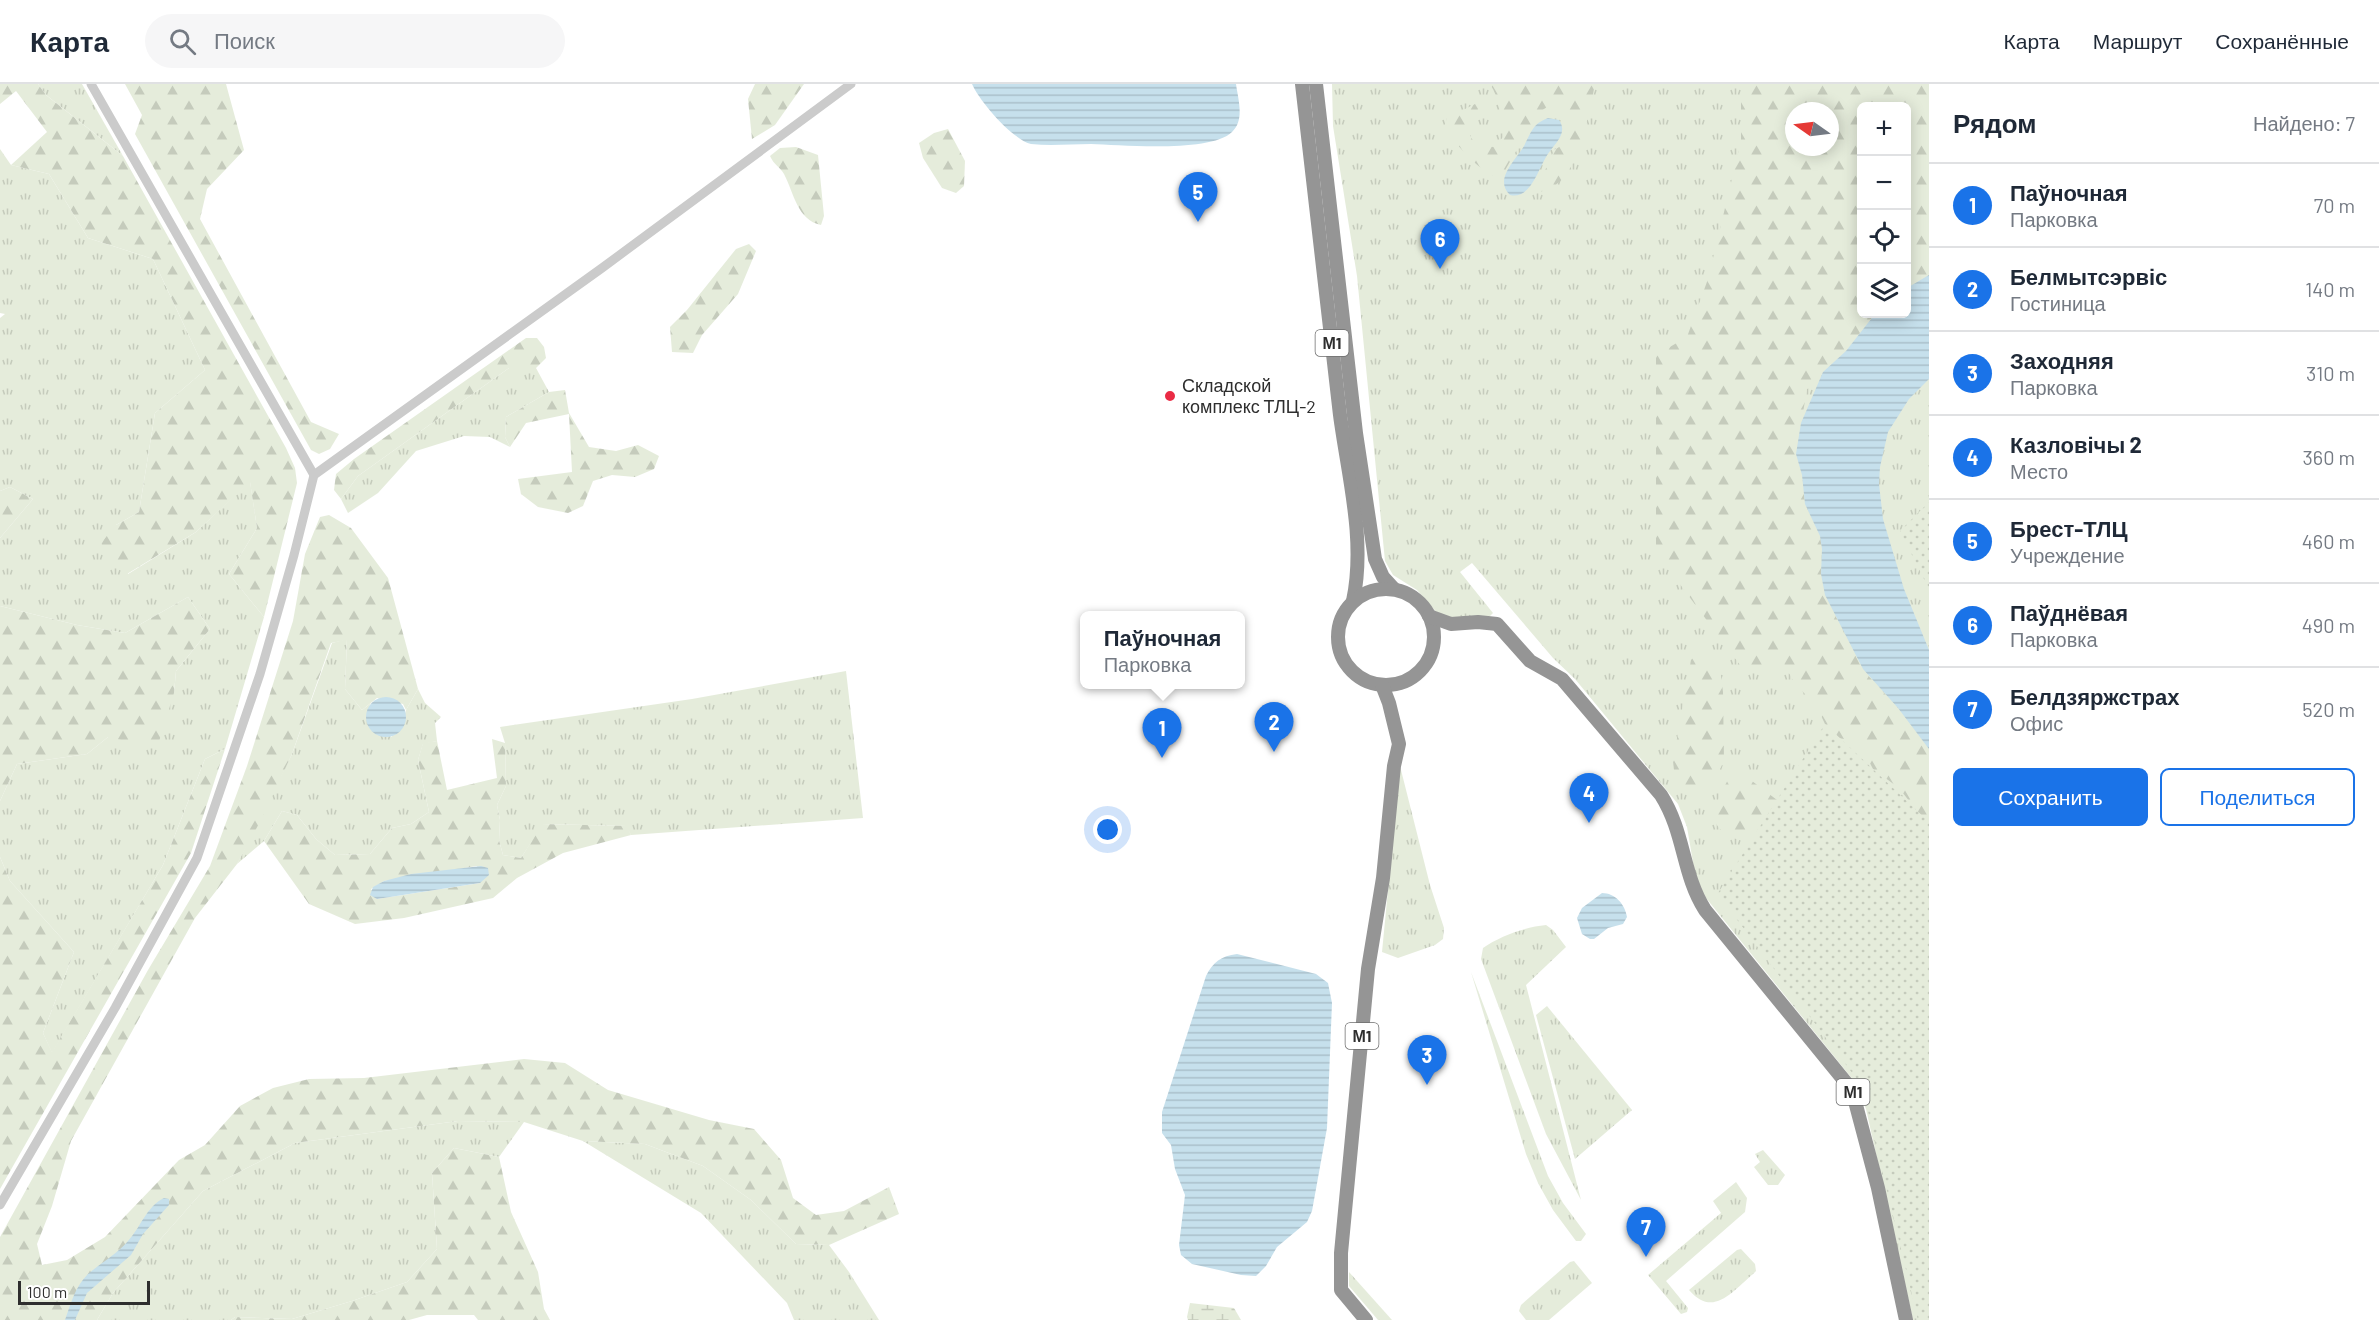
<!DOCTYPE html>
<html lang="ru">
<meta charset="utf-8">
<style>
body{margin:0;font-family:Barlow,sans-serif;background:#f6f6f7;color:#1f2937}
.controls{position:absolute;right:18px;top:18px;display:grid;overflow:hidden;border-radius:9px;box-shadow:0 3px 15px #0003}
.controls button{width:54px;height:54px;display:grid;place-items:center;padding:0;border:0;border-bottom:2px solid #e0e1e3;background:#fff;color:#1f2937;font:30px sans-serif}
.compass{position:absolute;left:1785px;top:18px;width:54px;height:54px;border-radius:50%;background:#fff;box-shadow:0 3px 15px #0003;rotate:284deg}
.scale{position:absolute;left:18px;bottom:15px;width:132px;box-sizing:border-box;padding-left:6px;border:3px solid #2e2e2e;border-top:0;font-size:16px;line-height:21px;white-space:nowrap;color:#2e2e2e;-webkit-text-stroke:4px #fff;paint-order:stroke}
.you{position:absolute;left:1108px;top:746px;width:21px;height:21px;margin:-15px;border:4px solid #fff;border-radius:50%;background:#1a73e8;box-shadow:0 0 0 9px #1a73e833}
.badge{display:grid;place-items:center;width:39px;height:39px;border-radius:50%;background:#1a73e8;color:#fff;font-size:20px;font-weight:700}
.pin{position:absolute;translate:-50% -50px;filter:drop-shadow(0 2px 3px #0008)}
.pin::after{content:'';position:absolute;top:32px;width:21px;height:18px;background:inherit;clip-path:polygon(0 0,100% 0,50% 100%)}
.popup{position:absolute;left:1080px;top:527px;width:165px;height:78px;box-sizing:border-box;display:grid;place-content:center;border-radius:9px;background:#fff;filter:drop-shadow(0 2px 4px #0005);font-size:20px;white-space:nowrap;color:#747a83}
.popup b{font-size:22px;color:#1f2937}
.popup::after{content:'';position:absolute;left:50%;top:100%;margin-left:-12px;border:12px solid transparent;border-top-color:#fff}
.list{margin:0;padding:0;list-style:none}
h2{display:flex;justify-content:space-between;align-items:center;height:78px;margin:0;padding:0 24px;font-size:26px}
h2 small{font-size:20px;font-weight:400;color:#747a83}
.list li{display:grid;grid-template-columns:39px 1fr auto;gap:18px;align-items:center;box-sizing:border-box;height:84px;padding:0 24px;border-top:2px solid #e0e1e3}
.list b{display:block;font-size:22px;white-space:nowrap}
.list p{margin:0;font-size:20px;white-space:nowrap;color:#747a83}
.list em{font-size:20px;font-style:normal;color:#747a83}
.actions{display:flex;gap:12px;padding:18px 24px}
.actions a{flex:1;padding:14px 0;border:2px solid #1a73e8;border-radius:9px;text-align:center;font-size:21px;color:#1a73e8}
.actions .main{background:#1a73e8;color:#fff}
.icon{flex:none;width:33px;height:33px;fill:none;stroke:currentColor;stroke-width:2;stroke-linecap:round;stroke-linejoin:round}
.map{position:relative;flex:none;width:1929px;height:1236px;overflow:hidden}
header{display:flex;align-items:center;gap:36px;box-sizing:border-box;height:84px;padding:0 30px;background:#fff;border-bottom:2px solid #e0e1e3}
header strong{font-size:28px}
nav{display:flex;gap:33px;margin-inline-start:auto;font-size:21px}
.search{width:420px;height:54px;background:#f6f6f7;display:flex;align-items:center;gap:15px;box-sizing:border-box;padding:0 21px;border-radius:33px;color:#747a83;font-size:22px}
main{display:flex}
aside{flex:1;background:#fff}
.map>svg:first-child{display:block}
</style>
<header>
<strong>Карта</strong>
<div class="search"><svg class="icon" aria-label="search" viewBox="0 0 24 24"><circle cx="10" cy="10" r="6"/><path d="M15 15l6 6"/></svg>Поиск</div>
<nav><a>Карта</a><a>Маршрут</a><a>Сохранённые</a></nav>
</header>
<main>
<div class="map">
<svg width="1929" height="1236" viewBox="0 0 1929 1236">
<defs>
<pattern id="grass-tufts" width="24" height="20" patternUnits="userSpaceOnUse" patternTransform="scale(1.5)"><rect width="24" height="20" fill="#e5ecdb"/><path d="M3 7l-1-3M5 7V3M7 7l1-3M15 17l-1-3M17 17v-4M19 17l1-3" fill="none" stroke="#c5cbbc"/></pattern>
<pattern id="forest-firs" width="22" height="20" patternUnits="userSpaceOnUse" patternTransform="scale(1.5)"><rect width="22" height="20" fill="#e5ecdb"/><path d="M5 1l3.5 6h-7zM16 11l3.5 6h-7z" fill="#c5cbbc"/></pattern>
<pattern id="wetland-marsh" width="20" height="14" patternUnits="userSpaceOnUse" patternTransform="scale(1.5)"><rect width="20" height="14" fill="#e5ecdb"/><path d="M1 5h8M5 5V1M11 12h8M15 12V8" fill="none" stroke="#c5cbbc"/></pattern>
<pattern id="garden-dots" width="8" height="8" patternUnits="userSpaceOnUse" patternTransform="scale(1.5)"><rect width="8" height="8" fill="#e5ecdb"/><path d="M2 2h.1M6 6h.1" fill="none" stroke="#c5cbbc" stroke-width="1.8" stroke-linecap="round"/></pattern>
<pattern id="water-rules" width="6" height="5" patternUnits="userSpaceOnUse" patternTransform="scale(1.5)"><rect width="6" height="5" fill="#c6e0ec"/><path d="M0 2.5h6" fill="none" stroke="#aac0cb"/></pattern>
</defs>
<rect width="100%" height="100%" fill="#fff"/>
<g fill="url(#grass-tufts)" fill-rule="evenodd">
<polygon points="38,0 82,0 123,72 46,11"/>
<path d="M1332,0H1929V1236H1913L1866,1025L1854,997L1706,814L1696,796L1687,743L1678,720L1575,595L1553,574L1472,479L1460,488L1493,529L1489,533L1457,537L1438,530L1417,506L1393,491L1385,477L1357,192L1333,42ZM1862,22H1906V230H1862ZM1794,27H1830V63H1794Z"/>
<polygon points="0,65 11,81 49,90 88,154 153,175 205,286 155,329 139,428 116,441 128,490 196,448 250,397 257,444 229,490 264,533 225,665 205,675 163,781 52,969 43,949 74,868 10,797 0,773 0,717 17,680 87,670 108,653 174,609 176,587 210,545 188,513 125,549 77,541 0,522 0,454 33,415 10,403 0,407 0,234 5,230 0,229"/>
<polygon points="509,284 536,284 549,308 506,333 505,353 510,363 490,353 464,352 416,367 378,409 348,429 341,415 358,392"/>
<polygon points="347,555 345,605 362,626 371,619 369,623 391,653 401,645 406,626 418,605 425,619 441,633 435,639 437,657 423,660 418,676 429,728 411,740 392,744 370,770 335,771 316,755 297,731 282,727 264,757 237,780 292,670 332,559"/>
<polygon points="846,587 863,734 631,751 626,742 543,740 521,774 503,771 499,756 500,736 497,721 506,702 505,659 500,643 692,615"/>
<polygon points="1400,682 1430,801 1444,844 1443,855 1435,861 1398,874 1382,868"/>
<path d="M1546,841L1553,846L1566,863L1526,901L1581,1116L1546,1050L1481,875L1483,864C1500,852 1525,843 1546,841Z"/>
<polygon points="1471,888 1548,1092 1563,1119 1586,1150 1581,1157 1576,1157 1553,1126 1538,1099 1526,1070"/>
<polygon points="1547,922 1632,1026 1575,1075 1536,931"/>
<polygon points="458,1037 524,1038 499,1073 454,1064 432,1089 437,1165 407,1198 352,1217 292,1235 235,1233 231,1236 97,1236 113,1209 203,1107 295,1059"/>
<polygon points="583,1057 645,1060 703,1082 751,1116 796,1160 829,1161 849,1188 879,1236 794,1236 787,1219 701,1129"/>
<polygon points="1763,1066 1785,1091 1778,1101 1768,1101 1754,1083 1760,1078 1755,1070"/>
<polygon points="1736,1098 1747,1114 1745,1128 1666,1197 1688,1224 1687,1228 1681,1230 1648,1191 1721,1129 1713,1117"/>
<path d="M1741,1165L1755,1180L1756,1187L1753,1190C1732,1208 1713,1234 1689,1206L1737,1166Z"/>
<polygon points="1574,1177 1592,1199 1549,1236 1526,1236 1519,1227 1521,1221 1570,1178"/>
<polygon points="1349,1188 1392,1236 1378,1236 1349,1202"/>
</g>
<g fill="url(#forest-firs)" fill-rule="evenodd">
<polygon points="0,0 38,0 46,11 123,72 286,364 295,384 297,399 264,533 229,490 257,444 250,398 196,448 127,490 111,481 101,459 116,441 139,428 155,329 205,286 153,175 88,154 49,90 11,81 47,48 16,7 0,20"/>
<polygon points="125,0 226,0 244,66 207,105 200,135 311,338 339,350 330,365 319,370 311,366 135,50 142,31"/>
<polygon points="755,0 804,0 775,41 752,55 748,15"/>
<path d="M1490,0H1595C1590,25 1579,84 1558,99C1546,107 1533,111 1519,113C1537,102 1547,86 1554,66L1566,59C1569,40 1567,30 1550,21L1538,29L1500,95C1476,85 1460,64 1444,44L1447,34L1475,20L1478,25L1470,52L1477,62L1494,63L1504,52C1502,35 1500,15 1490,0Z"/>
<path d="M1741,0H1927L1929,2V191L1907,204L1906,22H1862V230H1875L1846,267L1823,288L1819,297L1807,305L1796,370L1802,391L1805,420L1820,452L1822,465L1821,490L1825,511L1862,585L1898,624L1929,665V738L1924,736L1899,704L1873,685L1859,658L1834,653L1825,640L1816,621L1795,600L1784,580L1762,588L1746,589L1656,468V271L1687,253L1708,195L1741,57ZM1794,27H1830V63H1794Z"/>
<polygon points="948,45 965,77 964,102 956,109 942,104 923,74 919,59 934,49"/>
<path d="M796,63L818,71L824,132L821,141C797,136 794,109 784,90C780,83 774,81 770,72L780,64Z"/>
<polygon points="749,160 756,167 738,210 702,251 693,269 672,268 670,243 687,226 736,165"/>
<polygon points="526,254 537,254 544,263 546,274 536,284 509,284 358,392 341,415 334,406 336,390 354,375"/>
<polygon points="565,306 569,329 589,363 616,367 638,361 659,372 654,385 635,393 612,391 593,397 583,422 568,429 538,423 521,410 518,395 572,388 569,330 526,339 510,363 505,353 506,333 549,308"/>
<polygon points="10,403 33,415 0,454 0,407"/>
<polygon points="329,431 351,444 388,494 418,605 406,626 403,620 377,614 362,626 345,605 347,556 331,559 292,670 262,734 237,780 195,834 71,1057 52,1122 37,1160 42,1181 67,1176 105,1153 179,1076 205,1061 240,1022 273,1004 309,995 364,994 524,975 565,979 608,1006 709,1036 754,1045 781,1076 793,1114 816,1131 844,1127 889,1103 899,1130 829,1161 796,1160 751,1116 703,1082 645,1060 583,1057 524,1038 458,1037 295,1059 203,1107 113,1209 97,1236 0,1236 0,1153 148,886 210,782 247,682 293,537 305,470 320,433"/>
<polygon points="188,513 210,545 176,587 174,609 157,664 108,653 87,670 17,680 0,717 0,522 77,541 125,549"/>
<polygon points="1699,568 1709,569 1720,584 1723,608 1724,677 1713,699 1701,711 1684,706 1675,695 1673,677 1691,576"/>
<path d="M492,655L505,659L506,702L497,721L500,736L499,756L503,771L521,774L542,740L627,742L631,751L563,769L517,794L493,814L404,834L355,840L309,820L264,757L282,727L297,731L316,755L335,771L370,770L392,744L411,740L429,728L418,676L423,659L437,657L447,706L497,694ZM477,782L480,799L377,815L371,805L384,797Z"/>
<polygon points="225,665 191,769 0,1105 0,773 10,797 74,868 43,949 52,968 163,781 205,675"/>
<path d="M1732,688L1752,697L1777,716L1749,759C1699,745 1713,725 1732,688Z"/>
<polygon points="454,1064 499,1073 511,1128 538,1188 544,1225 550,1236 478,1236 474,1231 427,1231 409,1236 231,1236 235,1233 292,1235 352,1217 407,1198 437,1165 432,1089"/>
</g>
<polygon fill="url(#wetland-marsh)" points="1190,1219 1234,1224 1241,1236 1188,1236 1187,1233"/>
<g fill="url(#garden-dots)">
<polygon points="1929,418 1929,505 1900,447"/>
<polygon points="1825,640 1929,738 1929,1236 1918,1236 1862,1002 1720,813 1713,817"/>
</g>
<g fill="url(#water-rules)">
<path d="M972,0H1236C1238,15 1245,36 1232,48C1211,69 1121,61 1091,60C1071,60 1051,62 1031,60C1012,55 980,18 972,0Z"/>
<path d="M1548,34L1559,36C1569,50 1553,61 1546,73C1538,86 1530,116 1510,111C1493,95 1517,75 1524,62C1531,49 1532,40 1548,34Z"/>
<polygon points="1929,191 1929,295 1909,315 1888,348 1880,383 1879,400 1883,435 1904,505 1929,566 1929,665 1898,624 1863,585 1825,511 1821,490 1822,465 1820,452 1805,420 1802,391 1796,370 1801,339 1823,288 1846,267 1875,230 1906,230 1907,204"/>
<circle cx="386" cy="633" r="20"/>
<polygon points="481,782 488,784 489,791 480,799 377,815 370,811 373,803 384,797 411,790"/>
<path d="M1602,809C1615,809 1625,820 1627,833L1623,840L1608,844L1594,855H1590L1582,850L1577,834L1582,824Z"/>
<path d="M1237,870L1316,890L1328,899L1332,919L1327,1044L1312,1127L1307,1138L1277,1163L1266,1182L1256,1192L1241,1191L1192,1180L1181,1171L1179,1161L1185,1111L1175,1085L1171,1061L1162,1049V1028L1206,892C1213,878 1221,872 1237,870Z"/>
<path d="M164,1114L169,1115V1121L143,1150L131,1171L87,1209L75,1236H65C71,1219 75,1203 88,1190C101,1179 117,1170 128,1157C141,1143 146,1123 164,1114Z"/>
</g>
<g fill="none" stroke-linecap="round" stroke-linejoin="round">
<g stroke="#cbcbcb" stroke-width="9">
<polyline points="91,0 314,391"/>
<polyline points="0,1121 115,924 197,774 260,590 294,471 314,391 602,184 851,0"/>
</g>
<g stroke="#959595" stroke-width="14">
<path d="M1302,0C1315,110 1327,221 1340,331C1348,392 1366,456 1353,517"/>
<polyline points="1316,0 1356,349 1375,475 1383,493 1394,505"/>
<circle cx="1386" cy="553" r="48"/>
<path d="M1429,532L1451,540L1478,538L1497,540L1530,577L1562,595L1661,711C1685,749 1682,790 1705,826L1852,1006L1878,1104L1906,1236"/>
<polyline points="1366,1236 1341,1206 1341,1169 1368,885 1383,794 1394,682 1399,660 1389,619 1382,601"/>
</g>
</g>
<circle fill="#ea2b45" stroke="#fff" stroke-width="2" cx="1170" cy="312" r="6"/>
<g text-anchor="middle" stroke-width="6" stroke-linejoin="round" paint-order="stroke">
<g fill="#fff" stroke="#6d6d6d" stroke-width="1.5">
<rect x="1315.5" y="246" width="33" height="26" rx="4.5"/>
<rect x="1345.5" y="939" width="33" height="26" rx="4.5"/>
<rect x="1836.5" y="995" width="33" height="26" rx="4.5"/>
</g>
<g font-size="16" font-weight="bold" fill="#2e2e2e">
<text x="1332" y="265">М1</text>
<text x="1362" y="958">М1</text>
<text x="1853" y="1014">М1</text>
</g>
<g font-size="18" fill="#2e2e2e" stroke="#fff" text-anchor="start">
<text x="1182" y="308">Складской<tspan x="1182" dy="21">комплекс ТЛЦ-2</tspan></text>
</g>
</g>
</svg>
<div class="controls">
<button>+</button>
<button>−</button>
<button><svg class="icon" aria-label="locate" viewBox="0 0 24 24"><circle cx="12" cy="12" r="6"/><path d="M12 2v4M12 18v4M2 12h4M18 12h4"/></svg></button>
<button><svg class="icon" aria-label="layers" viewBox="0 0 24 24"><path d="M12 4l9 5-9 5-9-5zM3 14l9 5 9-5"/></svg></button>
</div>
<svg class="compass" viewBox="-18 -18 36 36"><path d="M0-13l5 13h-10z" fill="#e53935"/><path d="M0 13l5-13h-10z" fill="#747a83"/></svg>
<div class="scale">100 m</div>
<div class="you"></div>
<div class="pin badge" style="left:1162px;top:674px">1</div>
<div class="popup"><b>Паўночная</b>Парковка</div>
<div class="pin badge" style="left:1274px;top:668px">2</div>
<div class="pin badge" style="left:1427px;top:1001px">3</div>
<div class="pin badge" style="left:1589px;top:739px">4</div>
<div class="pin badge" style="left:1198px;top:138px">5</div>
<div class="pin badge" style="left:1440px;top:185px">6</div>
<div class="pin badge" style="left:1646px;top:1173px">7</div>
</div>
<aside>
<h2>Рядом<small>Найдено: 7</small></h2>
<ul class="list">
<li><span class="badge">1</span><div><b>Паўночная</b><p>Парковка</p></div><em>70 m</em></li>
<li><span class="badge">2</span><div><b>Белмытсэрвіс</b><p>Гостиница</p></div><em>140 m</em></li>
<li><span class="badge">3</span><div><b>Заходняя</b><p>Парковка</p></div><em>310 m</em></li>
<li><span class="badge">4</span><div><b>Казловічы 2</b><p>Место</p></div><em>360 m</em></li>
<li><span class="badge">5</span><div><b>Брест-ТЛЦ</b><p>Учреждение</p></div><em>460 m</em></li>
<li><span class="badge">6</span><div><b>Паўднёвая</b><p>Парковка</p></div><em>490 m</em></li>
<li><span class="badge">7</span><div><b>Белдзяржстрах</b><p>Офис</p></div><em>520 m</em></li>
</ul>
<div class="actions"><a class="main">Сохранить</a><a>Поделиться</a></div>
</aside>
</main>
